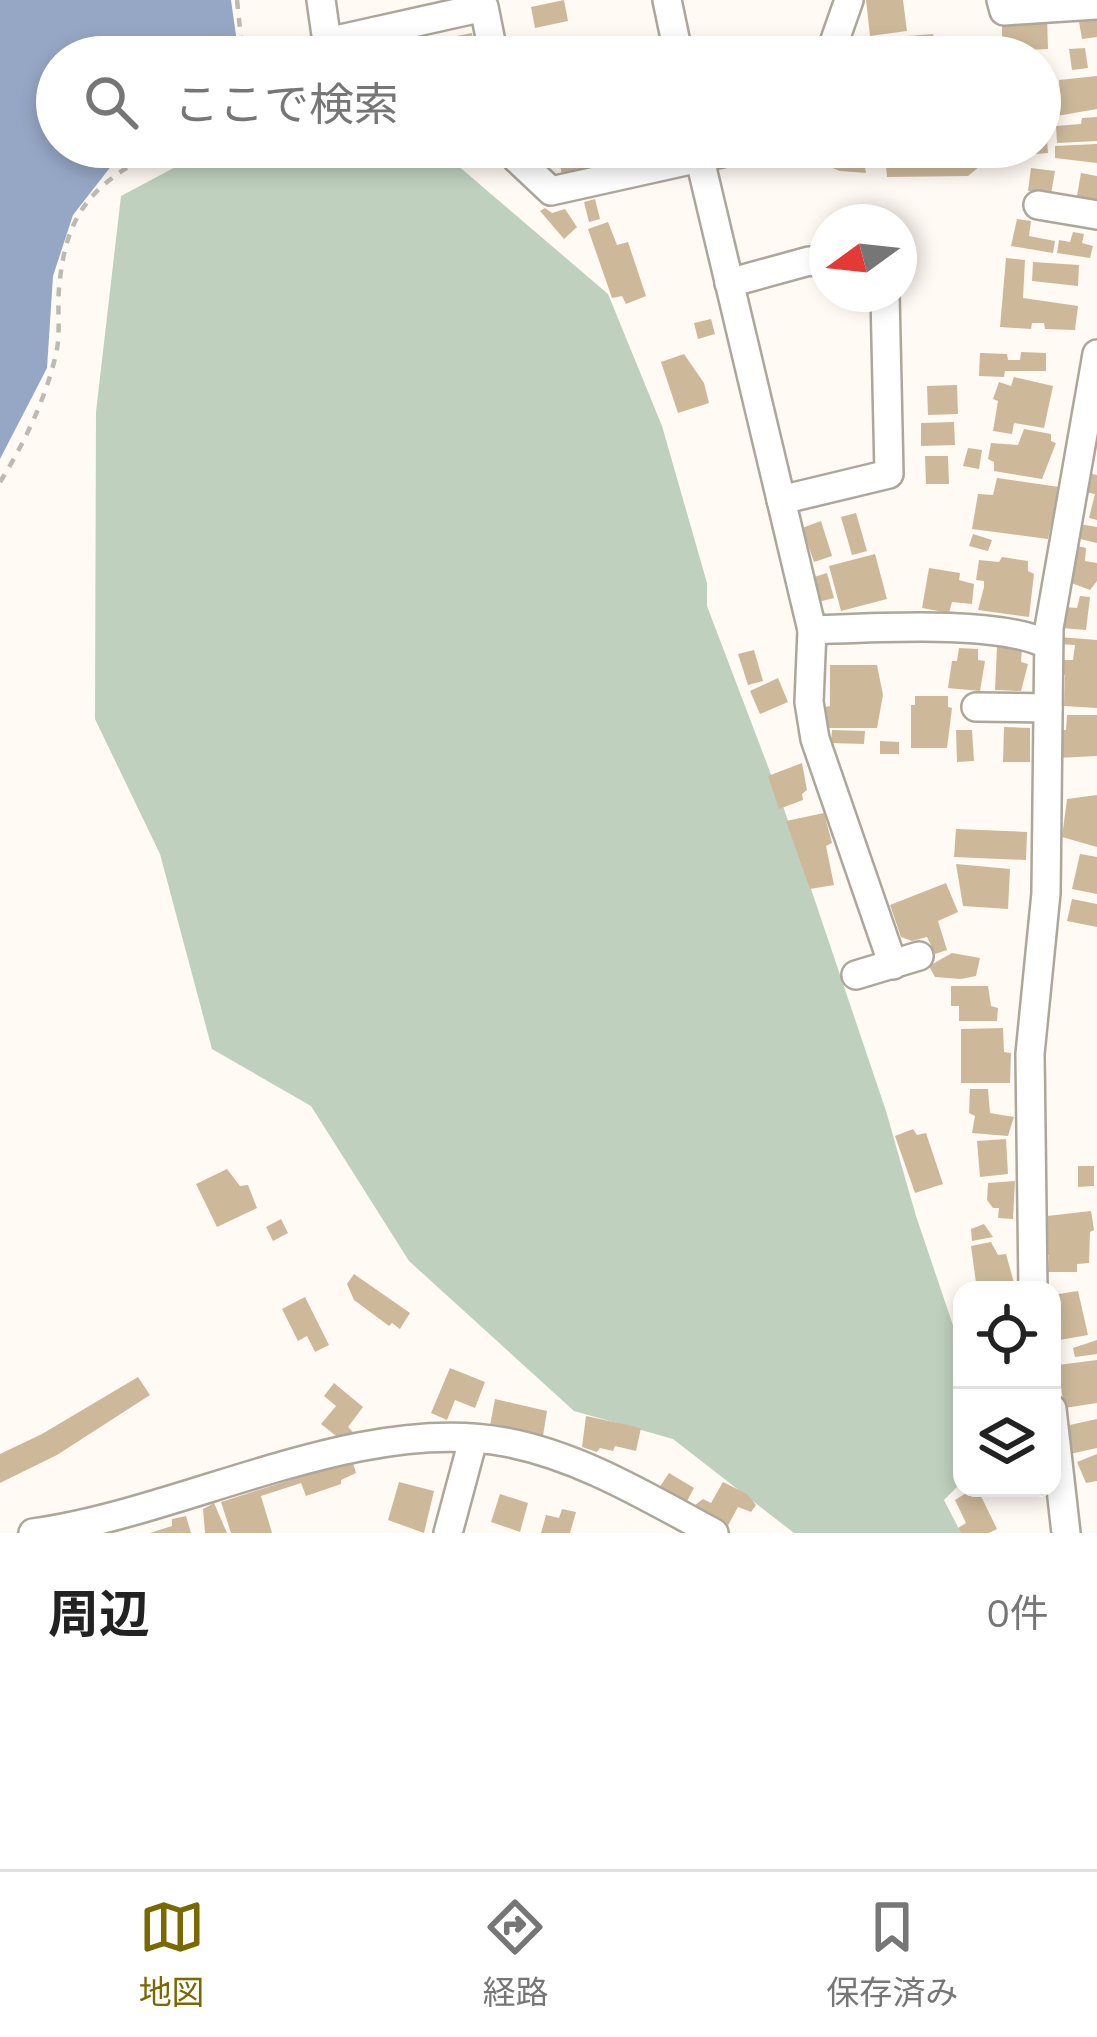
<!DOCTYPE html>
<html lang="ja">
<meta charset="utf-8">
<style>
body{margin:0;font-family:"Nunito Sans","Noto Sans JP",sans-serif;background:#f6f6f6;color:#222}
.controls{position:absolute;right:36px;bottom:36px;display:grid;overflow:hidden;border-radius:24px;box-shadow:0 6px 18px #0003}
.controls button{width:108px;height:108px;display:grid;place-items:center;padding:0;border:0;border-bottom:3px solid #e0e0e0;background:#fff;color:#222;font:60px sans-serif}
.compass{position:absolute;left:809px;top:204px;width:108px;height:108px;border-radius:50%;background:#fff;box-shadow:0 6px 18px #0003;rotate:255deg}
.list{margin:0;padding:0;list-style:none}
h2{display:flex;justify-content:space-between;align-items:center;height:156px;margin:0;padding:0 48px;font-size:51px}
h2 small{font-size:39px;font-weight:400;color:#767676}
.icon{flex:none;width:66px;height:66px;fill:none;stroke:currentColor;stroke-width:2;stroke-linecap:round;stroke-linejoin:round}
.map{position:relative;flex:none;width:1097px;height:1533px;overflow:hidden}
.search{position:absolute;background:#fff;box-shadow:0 6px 18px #0003;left:36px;right:36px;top:36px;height:132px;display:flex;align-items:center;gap:30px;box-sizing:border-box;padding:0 42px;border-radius:66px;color:#767676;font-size:45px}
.sheet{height:336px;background:#fff}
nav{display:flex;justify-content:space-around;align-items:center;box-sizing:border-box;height:168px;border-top:3px solid #e0e0e0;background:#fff;font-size:33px;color:#767676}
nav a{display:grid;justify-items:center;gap:6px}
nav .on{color:#796900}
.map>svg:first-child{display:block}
</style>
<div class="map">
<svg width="1097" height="1533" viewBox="0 0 1097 1533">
<rect width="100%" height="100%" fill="#fffaf3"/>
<polygon fill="#bfd0be" points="213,147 389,147 456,164 608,294 662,426 707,583 707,606 783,806 886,1111 916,1216 962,1352 962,1482 944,1500 961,1533 794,1533 673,1439 574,1411 409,1261 311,1106 212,1049 160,854 95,719 96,412 121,196"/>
<polygon fill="#96a7c5" points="0,0 231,0 239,57 57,57 57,147 138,147 112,165 73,215 53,276 47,368 0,459"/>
<g fill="#cdb99a">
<polygon points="564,0 568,21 535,28 531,7"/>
<polygon points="866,0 903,0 907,31 870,36"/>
<polygon points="1097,13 1097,37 1082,39 1078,16"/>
<polygon points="1047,15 1048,49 1002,51 1002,17"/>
<polygon points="472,33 476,57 449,57 446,38"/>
<polygon points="933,34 938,57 850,57 850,51 870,39"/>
<polygon points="1085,48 1088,68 1072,70 1069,49"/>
<polygon points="1097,76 1097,109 1051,117 1050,103 1060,101 1059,80"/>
<polygon points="1040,87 1043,87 1048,153 990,158 968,176 887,177 884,147 1040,147"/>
<polygon points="1097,117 1097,141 1057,143 1056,126 1081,124 1082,118"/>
<polygon points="1097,144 1097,163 1055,158 1055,146"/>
<polygon points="527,147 587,147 592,170 562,176 560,165 540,167 528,155"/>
<polygon points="615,147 665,147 666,151 618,162"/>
<polygon points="801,147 862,147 866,173 840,171 802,156"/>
<polygon points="1031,168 1055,171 1051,194 1028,191"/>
<polygon points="1081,173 1097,176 1097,204 1076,201"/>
<polygon points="595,199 600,219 589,222 584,202"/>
<polygon points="545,208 552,213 565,209 577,227 564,239 540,211"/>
<polygon points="1017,219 1031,221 1029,236 1055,241 1053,253 1011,246"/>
<polygon points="608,222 617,245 628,242 646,296 626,304 622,296 612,298 588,229"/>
<polygon points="1073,232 1084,234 1082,243 1093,246 1090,258 1057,253 1059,240 1070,242"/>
<polygon points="1006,258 1025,260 1023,298 1078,306 1075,330 1045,329 1044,323 1032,323 1031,329 1000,327"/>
<polygon points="1033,262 1079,265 1078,286 1032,281"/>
<polygon points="711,319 715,334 698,339 694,323"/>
<polygon points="1021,352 1046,353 1046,371 1005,371 1004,377 979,376 980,353 1007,354 1008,360 1020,360"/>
<polygon points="684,354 704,383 709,403 678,413 661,362"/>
<polygon points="1014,377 1053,386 1044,428 1014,423 1012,434 993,431 998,401 993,399 999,382 1011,386"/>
<polygon points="957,385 958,414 928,415 927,386"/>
<polygon points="954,422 955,445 921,446 921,423"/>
<polygon points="1024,429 1051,434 1051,441 1056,443 1042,479 994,471 994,462 988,459 991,443 1018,445"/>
<polygon points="968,448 982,450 979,469 963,466"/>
<polygon points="925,456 948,456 949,484 926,484"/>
<polygon points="1088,473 1097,475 1097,520 1089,518 1095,494 1085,492"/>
<polygon points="997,478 1059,487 1048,539 972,529 978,494 993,495"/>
<polygon points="856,513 867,551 852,555 841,517"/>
<polygon points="821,521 832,556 814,562 802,528"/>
<polygon points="1079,524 1097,527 1097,543 1076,538"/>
<polygon points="973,534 992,540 988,551 969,546"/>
<polygon points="1074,545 1086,548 1085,561 1097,563 1097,581 1090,590 1066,581"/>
<polygon points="875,554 887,599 841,611 829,566"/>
<polygon points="1002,557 1028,561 1028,571 1034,574 1029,617 978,610 984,587 984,581 976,580 979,560 999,562"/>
<polygon points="929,568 960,573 959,580 974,584 972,604 952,602 949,613 922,608"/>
<polygon points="827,573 834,598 814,603 808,579"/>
<polygon points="1080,596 1090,597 1086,630 1062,628 1065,607 1077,608"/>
<polygon points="1059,637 1097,640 1097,708 1064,706 1065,675 1058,674 1060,660 1073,660 1075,645 1058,644"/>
<polygon points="997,647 1022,648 1021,662 1028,664 1021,691 995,690"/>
<polygon points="959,648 978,649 978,660 985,661 980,691 948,688 952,661 957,661"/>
<polygon points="754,650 763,681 748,685 738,654"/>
<polygon points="830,665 877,665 883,695 877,728 825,728 825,707 830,706"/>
<polygon points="778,678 788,702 760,714 750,691"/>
<polygon points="915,696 948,696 948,707 952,708 947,748 911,748 911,705 915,705"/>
<polygon points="1067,715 1097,715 1097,756 1057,758 1058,730 1066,730"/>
<polygon points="1004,727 1030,728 1030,762 1003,762"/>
<polygon points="832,730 865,731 864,744 831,743"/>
<polygon points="956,730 972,730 974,761 957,762"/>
<polygon points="880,741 899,742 899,754 880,754"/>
<polygon points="802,763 807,790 802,794 803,800 779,809 768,776"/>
<polygon points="1097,795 1097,847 1062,837 1067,799"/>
<polygon points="824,813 832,843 826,846 834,885 810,889 786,821"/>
<polygon points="956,829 1027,832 1026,860 954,857"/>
<polygon points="1080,854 1097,857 1097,894 1072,889"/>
<polygon points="956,864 1010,869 1008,909 963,906"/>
<polygon points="946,883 958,912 938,921 947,950 935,954 927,937 912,941 901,937 890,905"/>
<polygon points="1072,899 1097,904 1097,927 1067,921"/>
<polygon points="952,953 980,958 976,976 961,979 935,977 929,966"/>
<polygon points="951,986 988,986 991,1006 998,1008 997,1021 959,1021 959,1006 951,1006"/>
<polygon points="1003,1028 1004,1052 1011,1053 1010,1083 961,1083 961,1029"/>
<polygon points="970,1089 988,1089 990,1113 1014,1117 1008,1136 972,1133 975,1116 969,1113"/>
<polygon points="913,1129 917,1135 926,1133 943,1184 915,1193 895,1136"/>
<polygon points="1006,1139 1008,1174 980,1177 977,1141"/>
<polygon points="1078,1166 1094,1166 1094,1186 1078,1187"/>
<polygon points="227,1169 240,1186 248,1185 257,1208 217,1227 196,1184"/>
<polygon points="1015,1181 1013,1219 998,1218 999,1208 993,1208 987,1200 988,1183"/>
<polygon points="1091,1211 1094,1230 1090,1232 1089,1263 1077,1264 1077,1272 1048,1272 1049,1255 1044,1254 1047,1216"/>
<polygon points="281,1219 288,1233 273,1241 266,1227"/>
<polygon points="984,1224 993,1237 972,1241 971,1229"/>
<polygon points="991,1242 998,1255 1006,1254 1016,1290 977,1290 971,1246"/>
<polygon points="354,1274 410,1313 400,1329 392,1323 389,1326 354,1300 347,1284"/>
<polygon points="1078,1291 1088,1335 1054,1341 1052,1295"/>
<polygon points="305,1297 329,1345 315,1352 307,1336 298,1341 282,1309"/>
<polygon points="1097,1340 1097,1354 1075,1357 1073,1348"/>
<polygon points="1097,1360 1097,1403 1064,1408 1058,1365"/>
<polygon points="450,1368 485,1382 475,1408 455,1400 447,1420 431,1413"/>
<polygon points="138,1377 150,1395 57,1455 0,1483 0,1454 42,1434"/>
<polygon points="334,1383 363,1407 348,1427 353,1432 345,1443 321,1424 336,1406 324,1396"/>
<polygon points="495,1399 547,1411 542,1442 489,1431"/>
<polygon points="586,1416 641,1428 636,1451 615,1446 613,1451 600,1448 597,1452 582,1447"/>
<polygon points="1097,1419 1097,1448 1070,1454 1065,1426"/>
<polygon points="1097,1454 1097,1481 1086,1483 1077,1462"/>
<polygon points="352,1460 356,1473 341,1480 341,1484 306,1496 301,1483 261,1496 272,1533 231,1533 221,1502"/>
<polygon points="669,1473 694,1488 686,1503 659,1488"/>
<polygon points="399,1482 434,1491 424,1533 388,1520"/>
<polygon points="723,1482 747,1494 756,1505 751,1512 738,1507 725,1531 690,1509 703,1499 711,1503"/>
<polygon points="964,1488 977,1488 997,1529 989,1533 961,1533 958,1528 966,1523 955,1500 966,1493"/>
<polygon points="500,1494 528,1503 520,1532 491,1522"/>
<polygon points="214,1503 227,1533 205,1533 203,1509"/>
<polygon points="562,1509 576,1512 570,1533 541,1533 546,1515 559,1518"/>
<polygon points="186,1516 191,1533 150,1533 172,1526 172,1519"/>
</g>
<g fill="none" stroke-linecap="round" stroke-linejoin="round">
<defs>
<g id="street">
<polyline points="321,0 327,42 484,7 494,57"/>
<polyline points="667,0 679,57"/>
<polyline points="1001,0 1004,11 1097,5"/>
<polyline points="829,57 849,0"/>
<polyline points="514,147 516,158 551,191 749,147"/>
<path d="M697,147L812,630C870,628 1001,619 1048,645"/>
<polyline points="1038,205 1097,215"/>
<polyline points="729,283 809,261 827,263"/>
<polyline points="781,500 889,474 885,294"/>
<polyline points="812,630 809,702 815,739 893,965"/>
<polyline points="976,707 1048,708"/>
<polyline points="856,975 919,956"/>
<polyline points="1033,1290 1030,1054 1046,893 1049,628 1097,354"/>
<polyline points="1052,1409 1066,1533"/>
<path d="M33,1533C182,1513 358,1414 505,1442C580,1456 647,1497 714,1533"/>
<polyline points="448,1533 473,1440"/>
</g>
</defs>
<use href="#street" stroke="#ada69b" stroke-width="32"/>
<g stroke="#beb9b3" stroke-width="4.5" stroke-dasharray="9 9" stroke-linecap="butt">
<polyline points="237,0 243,57"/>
<path d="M0,482C24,444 46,398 56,354C61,333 57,310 59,289C66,207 95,184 162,147"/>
</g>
<use href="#street" stroke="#fff" stroke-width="27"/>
</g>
</svg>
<div class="controls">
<button><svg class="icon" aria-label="locate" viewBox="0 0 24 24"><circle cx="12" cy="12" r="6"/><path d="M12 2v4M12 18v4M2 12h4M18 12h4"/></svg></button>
<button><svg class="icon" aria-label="layers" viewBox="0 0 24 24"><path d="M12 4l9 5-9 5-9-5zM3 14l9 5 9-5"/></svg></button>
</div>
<svg class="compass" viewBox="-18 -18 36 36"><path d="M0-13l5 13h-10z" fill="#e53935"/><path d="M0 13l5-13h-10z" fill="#767676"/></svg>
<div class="search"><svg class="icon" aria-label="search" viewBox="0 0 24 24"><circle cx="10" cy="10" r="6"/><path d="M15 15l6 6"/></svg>ここで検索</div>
</div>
<section class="sheet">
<h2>周辺<small>0件</small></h2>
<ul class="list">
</ul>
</section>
<nav>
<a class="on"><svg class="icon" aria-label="map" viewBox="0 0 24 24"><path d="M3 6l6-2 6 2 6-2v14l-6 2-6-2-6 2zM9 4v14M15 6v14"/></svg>地図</a>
<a><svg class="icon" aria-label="directions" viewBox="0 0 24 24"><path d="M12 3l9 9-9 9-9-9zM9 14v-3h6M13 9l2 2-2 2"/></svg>経路</a>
<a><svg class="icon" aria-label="saved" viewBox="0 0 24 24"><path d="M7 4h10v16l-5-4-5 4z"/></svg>保存済み</a>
</nav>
